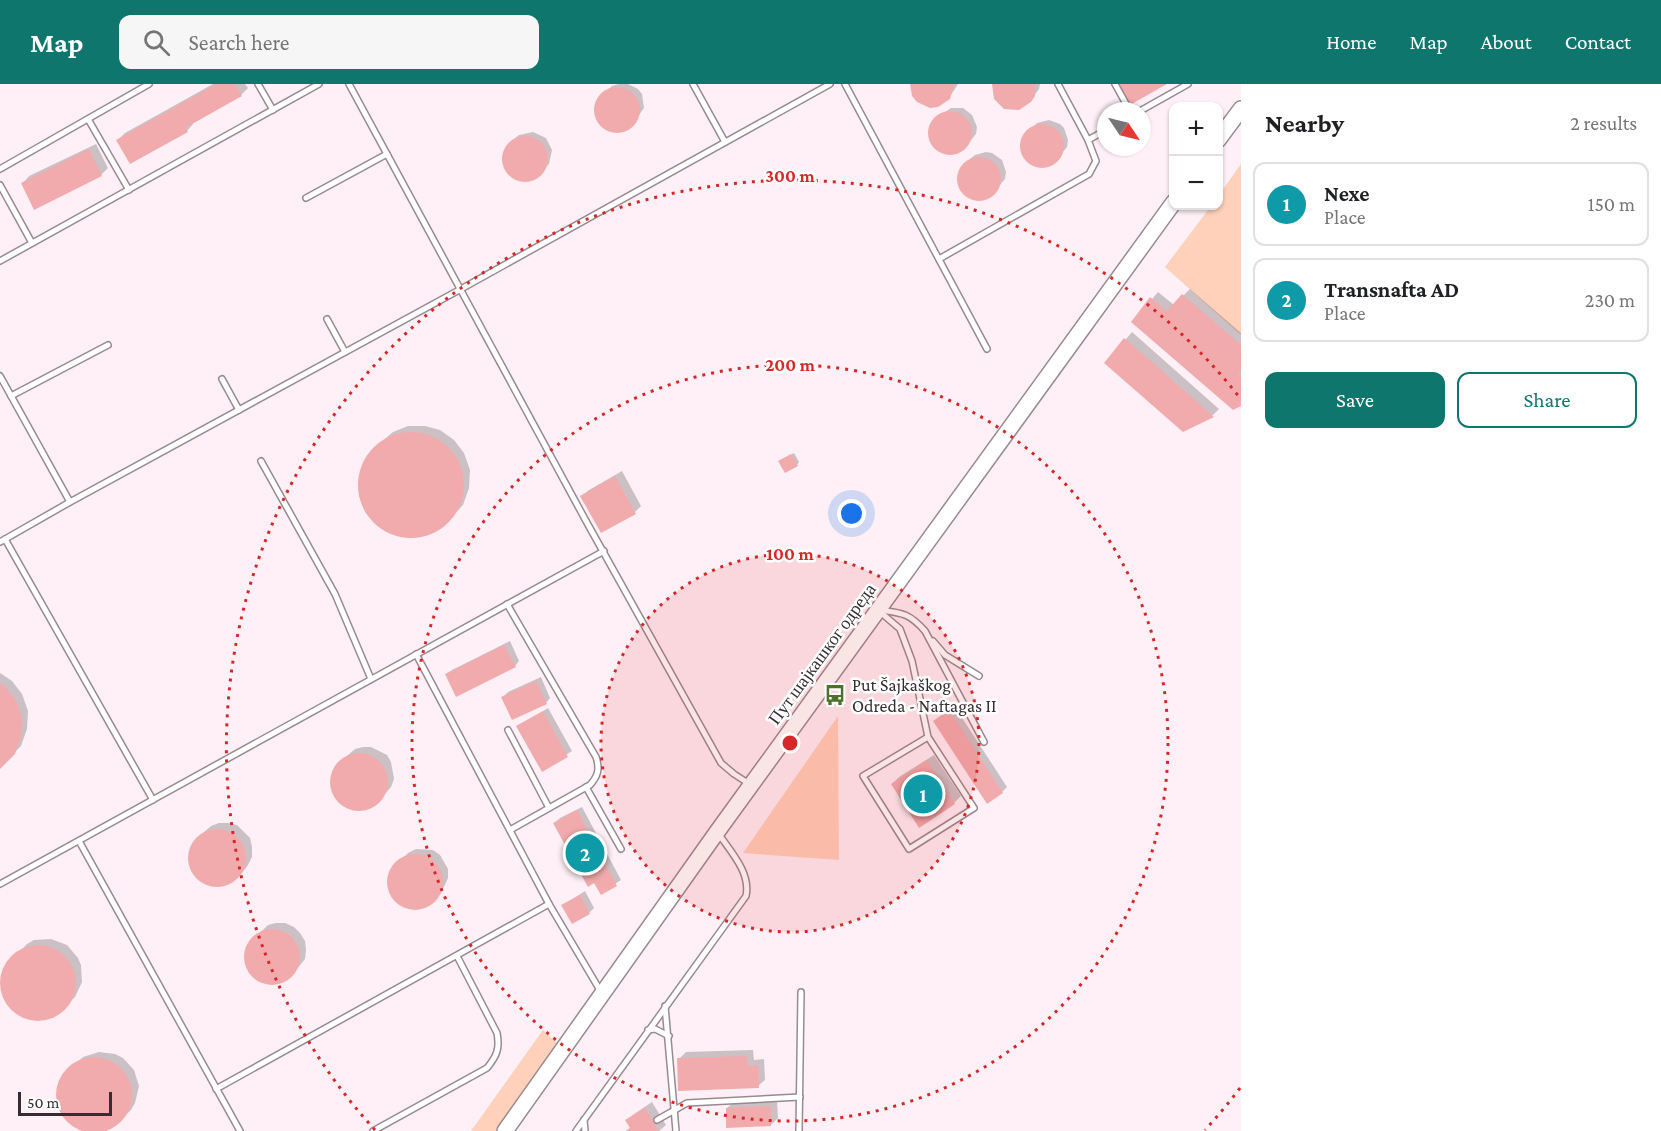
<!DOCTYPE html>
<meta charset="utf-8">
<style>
body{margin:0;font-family:"Crimson Pro",serif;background:#f6f6f6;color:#202124}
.controls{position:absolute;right:18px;top:18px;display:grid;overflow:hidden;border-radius:12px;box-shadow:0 2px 4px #0004}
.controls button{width:54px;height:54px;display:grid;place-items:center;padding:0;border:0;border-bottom:2px solid #e0e0e0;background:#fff;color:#202124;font:30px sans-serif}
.compass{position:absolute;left:1097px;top:18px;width:54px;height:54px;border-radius:50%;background:#fff;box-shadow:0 2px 4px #0004;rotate:125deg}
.scale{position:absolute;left:18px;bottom:15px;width:94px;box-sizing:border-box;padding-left:6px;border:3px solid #352e31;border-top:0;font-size:16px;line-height:21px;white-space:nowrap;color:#352e31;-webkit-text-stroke:4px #fff;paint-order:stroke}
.you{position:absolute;left:852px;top:430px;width:21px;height:21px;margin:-15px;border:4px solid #fff;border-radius:50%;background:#1a73e8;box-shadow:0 0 0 9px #1a73e833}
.badge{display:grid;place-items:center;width:39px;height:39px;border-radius:50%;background:#0f766e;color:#fff;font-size:20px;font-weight:700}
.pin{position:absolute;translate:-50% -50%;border:3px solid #fff;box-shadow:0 2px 6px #0006}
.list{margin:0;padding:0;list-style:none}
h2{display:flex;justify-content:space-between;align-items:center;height:78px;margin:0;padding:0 24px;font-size:26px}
h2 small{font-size:20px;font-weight:400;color:#757577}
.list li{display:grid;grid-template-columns:39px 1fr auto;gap:18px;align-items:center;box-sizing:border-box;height:84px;margin:0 12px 12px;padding:0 12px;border:2px solid #e0e0e0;border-radius:12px}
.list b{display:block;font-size:22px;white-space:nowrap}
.list p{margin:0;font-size:20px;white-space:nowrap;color:#757577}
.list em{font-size:20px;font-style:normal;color:#757577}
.actions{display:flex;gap:12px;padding:18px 24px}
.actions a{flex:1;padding:14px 0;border:2px solid #0f766e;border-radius:12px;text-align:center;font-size:21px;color:#0f766e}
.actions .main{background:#0f766e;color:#fff}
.icon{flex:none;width:33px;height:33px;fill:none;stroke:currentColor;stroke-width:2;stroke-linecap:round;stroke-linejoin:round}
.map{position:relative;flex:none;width:1241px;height:1047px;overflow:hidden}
header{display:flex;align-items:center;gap:36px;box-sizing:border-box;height:84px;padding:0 30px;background:#0f766e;color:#fff}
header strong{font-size:28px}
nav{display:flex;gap:33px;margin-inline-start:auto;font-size:21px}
.search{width:420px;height:54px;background:#f6f6f6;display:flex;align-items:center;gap:15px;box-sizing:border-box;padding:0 21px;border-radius:12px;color:#757577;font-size:22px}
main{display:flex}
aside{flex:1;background:#fff}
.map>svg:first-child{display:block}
</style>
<header>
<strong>Map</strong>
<div class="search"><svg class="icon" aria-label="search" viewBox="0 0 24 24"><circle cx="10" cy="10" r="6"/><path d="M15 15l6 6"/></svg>Search here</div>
<nav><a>Home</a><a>Map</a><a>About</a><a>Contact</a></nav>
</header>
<main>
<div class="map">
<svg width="1241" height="1047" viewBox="0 0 1241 1047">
<rect width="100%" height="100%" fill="#fef0f6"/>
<g fill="#ffd1bb">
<polygon points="1241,80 1241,251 1165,183 1211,122 1218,122 1219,111"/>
<polygon points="838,632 839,776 743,769"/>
<polygon points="543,946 560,962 497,1047 471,1047"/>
</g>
<g fill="#0003">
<polygon points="213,0 245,0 248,4 241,11 192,38 193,40 187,47 118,56 125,49"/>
<polygon points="619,0 628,0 638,5 642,10 644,24 631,42 618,47 611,46 600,38 596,25 601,12 612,2"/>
<polygon points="912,0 958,0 949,14"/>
<polygon points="994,0 1040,0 1039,5 1030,17 1019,25"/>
<polygon points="951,24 963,24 972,31 977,43 976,50 967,61 955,70 941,68 932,58 930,46 935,35"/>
<polygon points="1049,36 1060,40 1064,44 1068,56 1067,63 1053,80 1040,83 1033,81 1024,71 1022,59 1024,53 1037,39"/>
<polygon points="533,48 546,54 552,66 549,80 533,95 519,95 507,87 503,74 508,61 514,55 519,51"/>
<polygon points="96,60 108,84 101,91 23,99 29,92"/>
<polygon points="986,68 992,69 1002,76 1006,88 1005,95 991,112 977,115 971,113 961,104 959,91 970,75 975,71"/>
<polygon points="1190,205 1241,249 1241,320 1133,238 1158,208 1174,221"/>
<polygon points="1132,248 1219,325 1213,331 1183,346 1106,279"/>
<polygon points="408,342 425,342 440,346 454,356 464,369 470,386 469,404 463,421 451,434 444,442 428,451 410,454 393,450 377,441 365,428 359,412 359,396 363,380 372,366 393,348"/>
<polygon points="794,369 799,378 797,381 783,375"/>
<polygon points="622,387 641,422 635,428 582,412 589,406"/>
<polygon points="510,557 519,577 515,582 447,590 452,586"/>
<polygon points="0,589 12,597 22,610 28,627 27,645 21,662 0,683"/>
<polygon points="541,593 550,614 546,619 503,613 508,608"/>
<polygon points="955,623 1007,703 1002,708 940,633"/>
<polygon points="548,624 572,667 543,686 518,643"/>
<polygon points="363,663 371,663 387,671 391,678 394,695 391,703 378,718 370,723 360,725 351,724 342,720 336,713 332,704 332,695 334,686 340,678 355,665"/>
<polygon points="934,671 961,712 954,719 920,742 892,700 899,693"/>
<polygon points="582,723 621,796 601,809 555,739 560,734"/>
<polygon points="219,739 228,739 237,741 250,754 252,763 252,773 248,781 242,789 227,801 217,802 200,797 190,782 189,772 191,764 203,749 211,742"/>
<polygon points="416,765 433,766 440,771 448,785 448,794 441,809 427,822 418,824 401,821 395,815 389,799 390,790 401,776 408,769"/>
<polygon points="585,807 594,824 589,829 563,821"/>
<polygon points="276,839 285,839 294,843 300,849 305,857 306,866 305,875 293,890 286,896 277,899 268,900 260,897 248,885 245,877 249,860 268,841"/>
<polygon points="51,855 67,861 78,874 81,881 82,898 75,913 56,931 40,936 24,933 11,924 6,917 1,902 4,886 8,879 27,860 34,856"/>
<polygon points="753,966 754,976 764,975 765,996 758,1002 679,975 686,968"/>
<polygon points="99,968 115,970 123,974 134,986 139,1002 135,1019 131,1026 112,1044 105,1047 85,1047 73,1042 67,1037 59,1023 58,1006 64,991 83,973"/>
<polygon points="777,1016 778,1034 771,1041 727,1024 734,1018"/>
<polygon points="652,1018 666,1041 659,1047 626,1047 631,1043 627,1036 634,1030"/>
</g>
<g fill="#f2abad">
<polygon points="216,0 235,0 242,12 185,44 188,48 130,80 116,56"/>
<polygon points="910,0 954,0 954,1 950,15 938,23 930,24 917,18 912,12"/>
<polygon points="992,0 1035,0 1035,12 1031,18 1019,26 1004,25 994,15"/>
<polygon points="1119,0 1167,0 1130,21"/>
<circle cx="617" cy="26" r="23"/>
<circle cx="950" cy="49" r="22"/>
<circle cx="1042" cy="62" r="22"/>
<circle cx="525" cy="75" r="23"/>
<polygon points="89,65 102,92 34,126 21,99"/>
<circle cx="979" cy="95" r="22"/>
<polygon points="1182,210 1241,261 1241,286 1238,290 1241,293 1241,322 1233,326 1131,238 1150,213 1167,227"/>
<polygon points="1124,254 1151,277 1214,333 1183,348 1104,279"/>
<circle cx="411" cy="401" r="53"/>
<polygon points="791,370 798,382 785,389 778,377"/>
<polygon points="615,392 636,430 601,449 580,412"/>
<polygon points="504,561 516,583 456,613 445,590"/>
<polygon points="536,597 547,620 512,636 501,613"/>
<polygon points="0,599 5,603 16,616 22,634 21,653 15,670 0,685"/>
<polygon points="949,626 1003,709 987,720 933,637"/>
<polygon points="543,627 568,673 542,688 516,642"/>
<circle cx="359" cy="698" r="29"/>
<polygon points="927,676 955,720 919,744 891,700"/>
<polygon points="577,726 617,802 601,811 594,799 588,803 553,739"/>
<circle cx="217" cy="774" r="29"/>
<circle cx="415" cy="798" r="28"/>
<polygon points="580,811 590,830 572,840 561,821"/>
<circle cx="272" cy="873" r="28"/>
<circle cx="38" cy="899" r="38"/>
<polygon points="747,972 748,982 758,981 759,1004 678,1007 677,974"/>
<circle cx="94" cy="1011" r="38"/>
<polygon points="771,1022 771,1042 726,1044 726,1024"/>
<polygon points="645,1024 659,1047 626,1047 630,1044 625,1036"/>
</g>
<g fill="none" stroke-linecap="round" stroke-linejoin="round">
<defs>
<g id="lane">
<polyline points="258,0 273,26"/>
<polyline points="349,0 586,437 721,679 734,690 751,701"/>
<polyline points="693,0 725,58"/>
<polyline points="845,0 987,265"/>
<polyline points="1058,0 1088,56"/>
<polyline points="1115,0 1130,27"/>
<polyline points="1140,27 1188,0"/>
<polyline points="88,35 129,106"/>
<polyline points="0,85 149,0"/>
<polyline points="0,101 32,159"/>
<polyline points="306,114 387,70"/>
<polyline points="939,175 1089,90 1096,77 1088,56 1106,46"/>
<polyline points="0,177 319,0"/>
<polyline points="327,235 345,268"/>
<polyline points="0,292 70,418"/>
<polyline points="222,295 239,326"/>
<polyline points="11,312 108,261"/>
<polyline points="261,377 335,510 371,595"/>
<polyline points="5,455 153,716"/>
<polyline points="0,458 70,418 461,205 830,0"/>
<path d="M507,520L596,673C600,685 598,692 590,701L510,746"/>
<path d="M880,526C902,529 909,529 925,547L984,658"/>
<polyline points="879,527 900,545 912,577 928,653 863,692 909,765 974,724 928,653"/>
<polyline points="933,557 945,571 979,592"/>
<polyline points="416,570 549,820 601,908"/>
<polyline points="508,646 549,724"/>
<polyline points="586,703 621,765"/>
<polyline points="79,757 240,1047"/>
<polyline points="0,800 604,467"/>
<polyline points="665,922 676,1047"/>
<polyline points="648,946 655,945 669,952"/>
<polyline points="216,1005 549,820"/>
<polyline points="584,1036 585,1047"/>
<polyline points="657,1036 687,1019 800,1013"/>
<path d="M373,1047L487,984C497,972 500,964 497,949L457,872"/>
<path d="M576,1047L746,812C751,789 731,768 718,749"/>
<polyline points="799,1047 801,908"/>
</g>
<g id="secondary">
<polyline points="1218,56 1241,25"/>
<polyline points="505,1047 717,748 1174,118"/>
</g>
</defs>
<use href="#lane" stroke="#998a91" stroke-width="8"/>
<use href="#secondary" stroke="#998a91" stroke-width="18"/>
<use href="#lane" stroke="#fff" stroke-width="5"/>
<use href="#secondary" stroke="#fff" stroke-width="15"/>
</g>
<circle cx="790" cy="659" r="189" fill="#d62828" fill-opacity=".12"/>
<g fill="none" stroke="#d62828" stroke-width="3" stroke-dasharray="3 6">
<circle cx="790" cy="659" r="189"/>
<circle cx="790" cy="659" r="378"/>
<path d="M1240 1004A567 567 0 0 1 1205 1046M375 1046A567 567 0 1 1 1240 314"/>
</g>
<defs>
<symbol id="bus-bare" viewBox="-9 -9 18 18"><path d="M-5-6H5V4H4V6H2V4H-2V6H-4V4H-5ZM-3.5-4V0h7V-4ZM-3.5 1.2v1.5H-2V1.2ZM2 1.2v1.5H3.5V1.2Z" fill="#4e722b" stroke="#fff" stroke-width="2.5" paint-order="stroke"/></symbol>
</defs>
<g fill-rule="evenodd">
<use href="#bus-bare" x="820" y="596" width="30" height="30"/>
</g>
<g text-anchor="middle" stroke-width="5" stroke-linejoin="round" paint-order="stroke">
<g font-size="18" fill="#352e31" stroke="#fff">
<text transform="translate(822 570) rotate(-54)" y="6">Пут шајкашког одреда</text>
</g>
<g font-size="18" fill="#352e31" stroke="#fff" text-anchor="start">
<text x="852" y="607">Put Šajkaškog<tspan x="852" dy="21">Odreda - Naftagas II</tspan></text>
</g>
</g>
<circle cx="790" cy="659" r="9" fill="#d62828" stroke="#fff" stroke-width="3"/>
<g font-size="18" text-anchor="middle" font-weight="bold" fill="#d62828" stroke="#fff" stroke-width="5" stroke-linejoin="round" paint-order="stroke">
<text x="790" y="98">300 m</text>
<text x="790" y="287">200 m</text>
<text x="790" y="476">100 m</text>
</g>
</svg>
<div class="controls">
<button>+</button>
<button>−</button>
</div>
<svg class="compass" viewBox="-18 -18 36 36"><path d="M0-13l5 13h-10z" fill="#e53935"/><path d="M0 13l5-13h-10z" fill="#757577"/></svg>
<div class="scale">50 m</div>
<div class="you"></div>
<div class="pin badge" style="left:923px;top:710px;background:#0f9aa8">1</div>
<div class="pin badge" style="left:585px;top:769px;background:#0f9aa8">2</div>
</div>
<aside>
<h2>Nearby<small>2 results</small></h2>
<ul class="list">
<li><span class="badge" style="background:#0f9aa8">1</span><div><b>Nexe</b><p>Place</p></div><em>150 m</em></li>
<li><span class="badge" style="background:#0f9aa8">2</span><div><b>Transnafta AD</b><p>Place</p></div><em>230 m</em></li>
</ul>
<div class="actions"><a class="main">Save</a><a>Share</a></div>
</aside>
</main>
